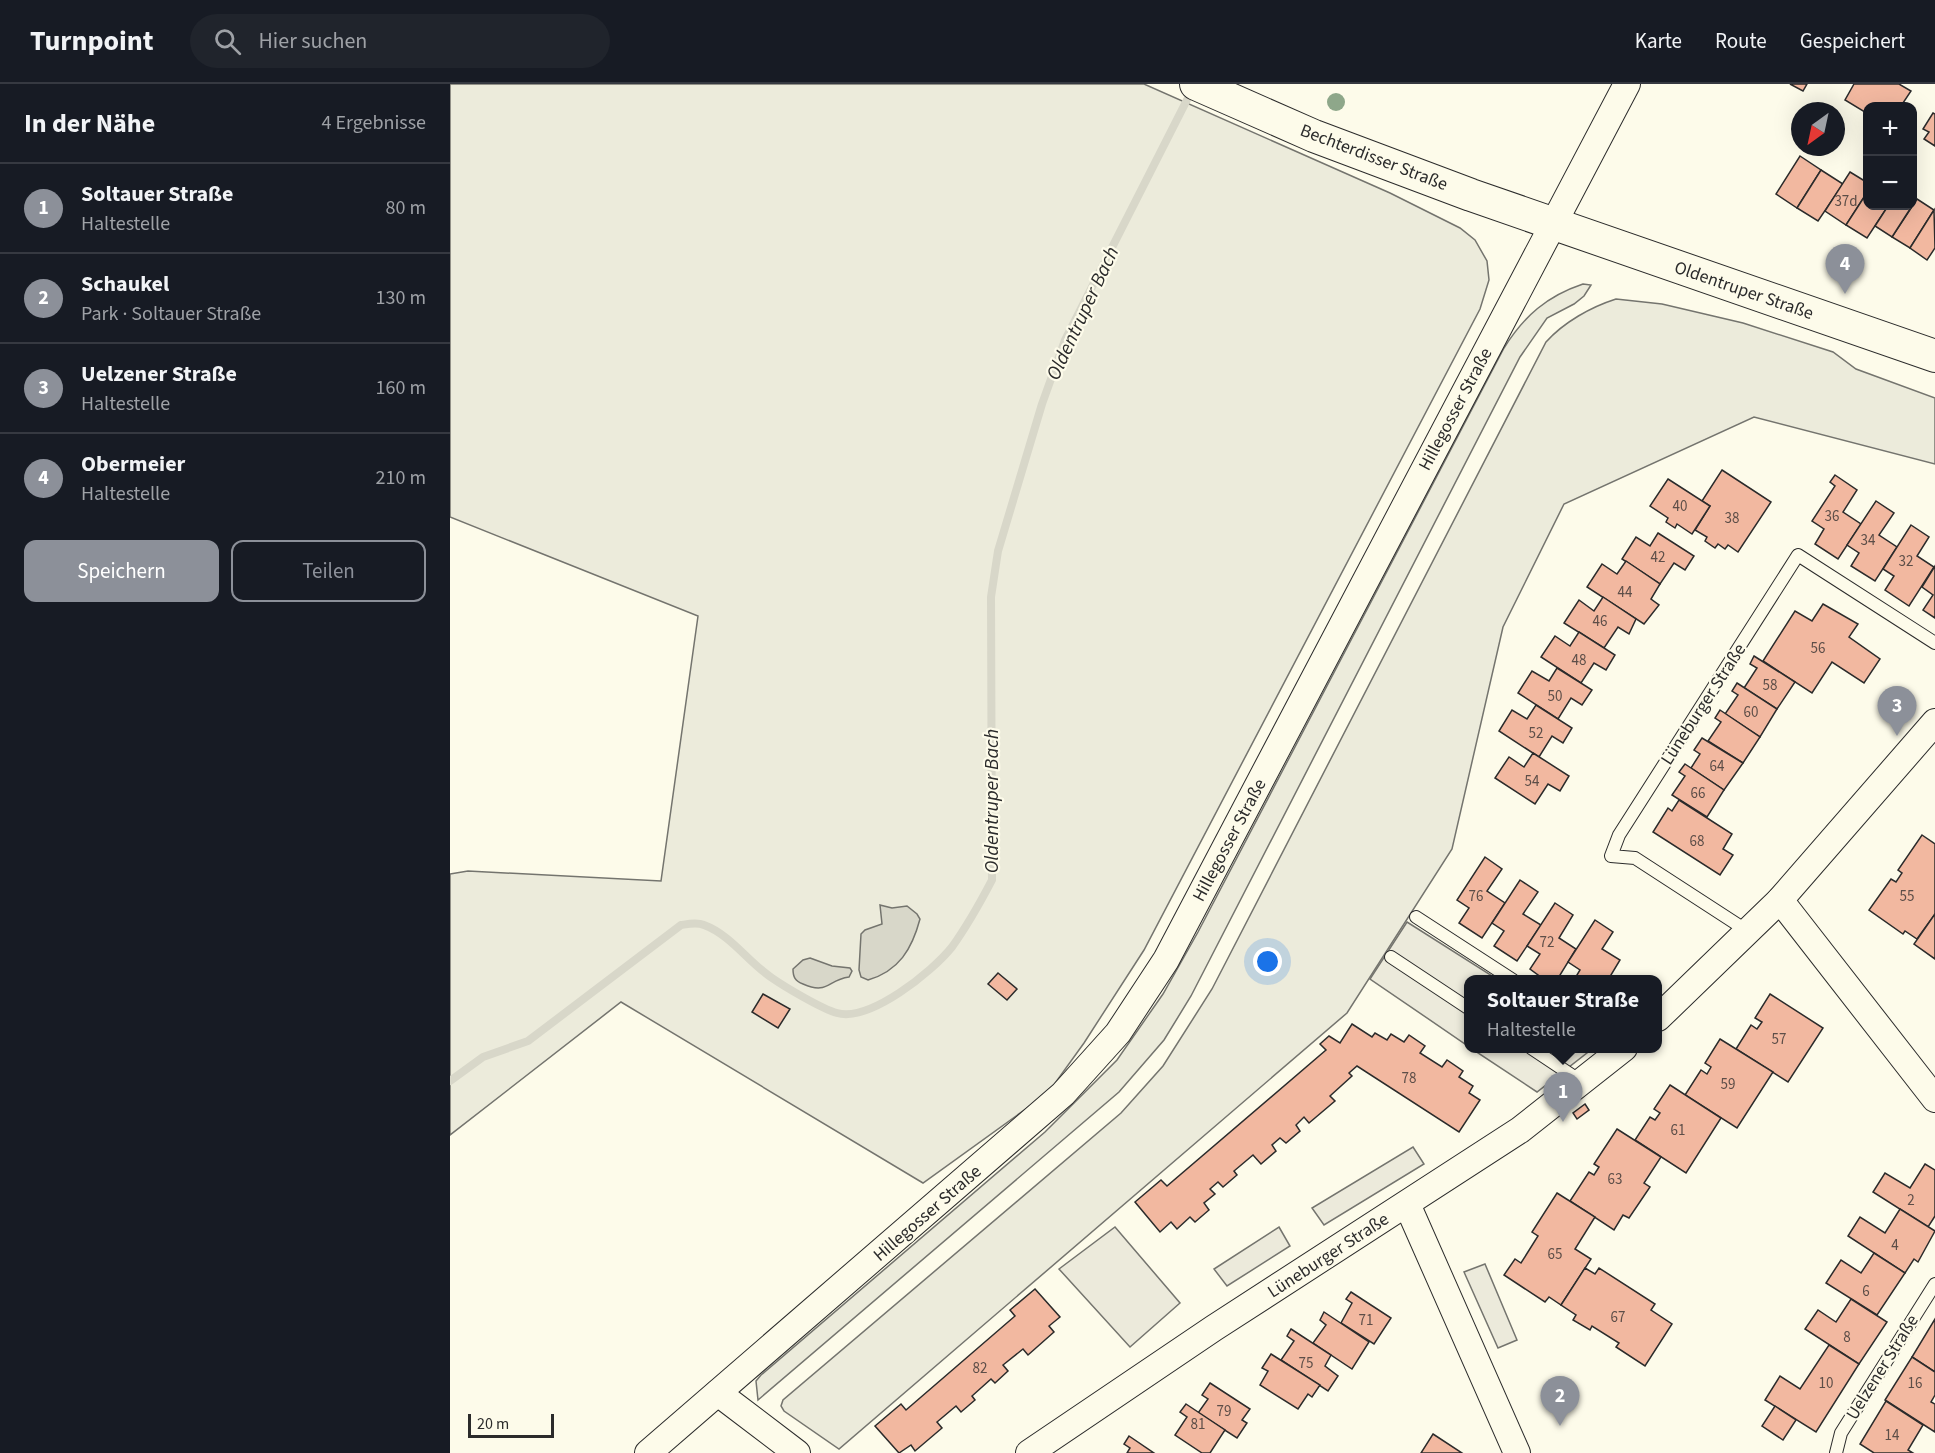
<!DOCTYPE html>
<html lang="de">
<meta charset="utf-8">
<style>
body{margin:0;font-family:"Source Sans 3",sans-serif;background:#20242c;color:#f1f3f6}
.controls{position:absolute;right:18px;top:18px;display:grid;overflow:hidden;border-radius:12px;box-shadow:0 6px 24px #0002}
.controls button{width:54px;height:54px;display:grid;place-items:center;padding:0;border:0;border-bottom:2px solid #363941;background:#171b24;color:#f1f3f6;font:30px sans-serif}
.compass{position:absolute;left:1341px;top:18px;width:54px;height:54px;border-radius:50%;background:#171b24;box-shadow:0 6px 24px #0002;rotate:213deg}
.scale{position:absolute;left:18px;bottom:15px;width:86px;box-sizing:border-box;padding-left:6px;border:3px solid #2b2b2b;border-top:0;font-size:16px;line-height:21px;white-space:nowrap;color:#2b2b2b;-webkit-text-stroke:4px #fdfbea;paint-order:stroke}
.you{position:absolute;left:818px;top:878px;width:21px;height:21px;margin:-15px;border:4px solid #fff;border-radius:50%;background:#1a73e8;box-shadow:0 0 0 9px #1a73e833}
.badge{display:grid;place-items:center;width:39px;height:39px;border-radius:50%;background:#8c9099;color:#fff;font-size:20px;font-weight:700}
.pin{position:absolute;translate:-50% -50px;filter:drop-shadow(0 2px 3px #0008)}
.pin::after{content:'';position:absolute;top:32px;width:21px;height:18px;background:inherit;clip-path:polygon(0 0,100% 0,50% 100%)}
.popup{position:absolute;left:1014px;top:891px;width:198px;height:78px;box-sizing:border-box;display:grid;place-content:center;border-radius:12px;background:#171b24;filter:drop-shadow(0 2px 4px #0005);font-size:20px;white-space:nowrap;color:#9ea1a6}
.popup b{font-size:22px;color:#f1f3f6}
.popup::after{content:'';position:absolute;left:50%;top:100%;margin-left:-12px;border:12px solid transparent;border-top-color:#171b24}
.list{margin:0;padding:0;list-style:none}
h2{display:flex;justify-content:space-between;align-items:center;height:78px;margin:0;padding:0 24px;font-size:26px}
h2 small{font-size:20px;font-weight:400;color:#9ea1a6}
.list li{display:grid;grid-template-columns:39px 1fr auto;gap:18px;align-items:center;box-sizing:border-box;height:90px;padding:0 24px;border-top:2px solid #363941}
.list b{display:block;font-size:22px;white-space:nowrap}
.list p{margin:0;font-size:20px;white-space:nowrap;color:#9ea1a6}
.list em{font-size:20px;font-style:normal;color:#9ea1a6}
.actions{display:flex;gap:12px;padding:18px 24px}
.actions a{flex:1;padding:14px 0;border:2px solid #8c9099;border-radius:12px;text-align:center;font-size:21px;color:#8c9099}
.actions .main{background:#8c9099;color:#fff}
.icon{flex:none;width:33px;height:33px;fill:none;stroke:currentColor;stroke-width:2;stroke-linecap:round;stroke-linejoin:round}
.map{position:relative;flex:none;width:1485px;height:1369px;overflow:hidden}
header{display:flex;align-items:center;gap:36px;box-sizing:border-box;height:84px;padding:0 30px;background:#171b24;border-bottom:2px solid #363941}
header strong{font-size:28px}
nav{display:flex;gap:33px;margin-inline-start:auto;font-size:21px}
.search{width:420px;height:54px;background:#20242c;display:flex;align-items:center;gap:15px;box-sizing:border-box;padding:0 21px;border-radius:33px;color:#9ea1a6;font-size:22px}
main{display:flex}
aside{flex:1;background:#171b24}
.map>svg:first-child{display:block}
</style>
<header>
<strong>Turnpoint</strong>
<div class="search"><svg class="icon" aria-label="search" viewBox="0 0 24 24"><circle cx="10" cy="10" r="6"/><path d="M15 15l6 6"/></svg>Hier suchen</div>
<nav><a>Karte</a><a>Route</a><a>Gespeichert</a></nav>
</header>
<main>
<aside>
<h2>In der Nähe<small>4 Ergebnisse</small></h2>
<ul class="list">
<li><span class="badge">1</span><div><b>Soltauer Straße</b><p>Haltestelle</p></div><em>80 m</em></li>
<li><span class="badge">2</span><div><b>Schaukel</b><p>Park · Soltauer Straße</p></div><em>130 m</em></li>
<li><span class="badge">3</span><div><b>Uelzener Straße</b><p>Haltestelle</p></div><em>160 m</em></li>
<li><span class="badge">4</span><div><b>Obermeier</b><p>Haltestelle</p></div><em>210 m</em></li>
</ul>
<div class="actions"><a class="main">Speichern</a><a>Teilen</a></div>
</aside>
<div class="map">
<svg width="1485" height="1369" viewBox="0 0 1485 1369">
<rect width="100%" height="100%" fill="#fdfbea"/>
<g fill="#ecebdb" stroke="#74746e" stroke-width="1.5">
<polygon points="0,0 694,0 940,109 1010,144 1025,156 1037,177 1039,196 1030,225 694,866 634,959 598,1009 473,1099 171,918 0,1051 0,790 18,787 211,797 248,532 0,433"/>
<path d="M1133,200L1141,201L1134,212L1124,220L1097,234L1070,273L741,912L714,956L669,1008L308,1316L306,1297L311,1291L595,1048L667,976L713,910L748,848L1054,264C1074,232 1097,212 1133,200Z"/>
<path d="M1166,215L1212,220L1293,239L1383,268L1406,285L1485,314V380L1304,333L1114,420L1053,543L1002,765L897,929L389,1365L334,1327L331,1322L333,1316L671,1029L713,982L762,905L1096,258C1114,238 1141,223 1166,215Z"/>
</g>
<g fill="#eceadb" stroke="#74746e" stroke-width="1.5">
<polygon points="957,838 1047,895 1018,896 1018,962 920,895"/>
<polygon points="1022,965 1142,965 1087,1008"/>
<polygon points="963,1063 974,1080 874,1141 862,1124"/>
<polygon points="665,1143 730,1219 680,1263 609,1185"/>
<polygon points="829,1143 840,1162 777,1202 764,1185"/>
<polygon points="1035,1180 1067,1256 1048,1264 1014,1188"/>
</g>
<g fill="#d8d7c9" stroke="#74746e" stroke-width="1.5">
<path d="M430,821L442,824L457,822L467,830L470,835C462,865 449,887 418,896L411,893L409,886L411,850L415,846L432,840Z"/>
<path d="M360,874L382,882L400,884L402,887L399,893C377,896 378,911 353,900C345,897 343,893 343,885L353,876Z"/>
</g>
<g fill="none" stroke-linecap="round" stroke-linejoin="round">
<path stroke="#d8d7c9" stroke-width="8" d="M0,997L33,973L78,957L231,841C238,840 247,838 254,841C281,851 298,878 322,894C335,903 372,925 387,929C420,938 482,888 502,863C517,842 530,819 542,796L541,513L548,467L592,320L615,256L742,6"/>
</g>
<g fill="#f2b8a0" stroke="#2b2b2b" stroke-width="1.5">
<polygon points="1340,0 1357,0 1353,7"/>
<polygon points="1404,0 1449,0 1461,7 1451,22 1418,22 1418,30 1395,16"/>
<polygon points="1483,29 1485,30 1485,62 1474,55 1479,48 1473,45"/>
<polygon points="1350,72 1371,86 1347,124 1326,110"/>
<polygon points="1371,86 1393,100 1368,137 1347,124"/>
<polygon points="1400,88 1418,99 1418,107 1396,141 1375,127"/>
<polygon points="1418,107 1418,122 1438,122 1417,154 1396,141"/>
<polygon points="1467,115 1484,126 1460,164 1442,153"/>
<polygon points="1438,122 1462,122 1442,153 1425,142"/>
<polygon points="1484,126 1485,164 1477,176 1460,164"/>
<polygon points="1272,386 1321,418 1288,468 1278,461 1275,465 1268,460 1265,464 1255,457 1257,453 1245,446 1260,422 1252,417"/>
<polygon points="1385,391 1407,406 1393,428 1411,440 1388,475 1365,460 1374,445 1362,437 1385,402 1380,398"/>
<polygon points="1218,395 1260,422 1242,450 1227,440 1225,444 1216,438 1218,434 1200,422"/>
<polygon points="1426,417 1444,429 1429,451 1447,463 1425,497 1401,482 1409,469 1397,461"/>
<polygon points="1461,441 1479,453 1467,472 1484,483 1459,522 1435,506 1444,492 1433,485"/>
<polygon points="1208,449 1244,472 1235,486 1224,479 1210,500 1172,475 1186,453 1200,462"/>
<polygon points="1176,477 1210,500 1201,515 1209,521 1194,540 1137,503 1152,480 1167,490"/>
<polygon points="1485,482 1485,534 1473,526 1483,511 1472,503"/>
<polygon points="1153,513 1186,535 1179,550 1168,543 1154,564 1114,539 1129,516 1144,527"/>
<polygon points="1373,520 1408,540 1399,553 1430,575 1414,599 1382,578 1362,609 1313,577 1345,527 1362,537"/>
<polygon points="1129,548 1165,571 1156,586 1144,579 1131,599 1091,573 1105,552 1120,562"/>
<polygon points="1304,572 1345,598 1327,625 1294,604 1307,584 1300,580"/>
<polygon points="1107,584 1142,606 1132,621 1121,614 1108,635 1068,609 1082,587 1099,597"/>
<polygon points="1287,599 1327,625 1310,653 1275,630 1288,611 1282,607"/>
<polygon points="1086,621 1122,644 1113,659 1102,652 1089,673 1049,647 1062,626 1077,635"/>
<polygon points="1270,626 1310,653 1293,679 1258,657 1271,638 1265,634"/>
<polygon points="1252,654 1293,679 1274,706 1241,684 1250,670 1244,666"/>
<polygon points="1083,669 1119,692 1110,707 1098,700 1085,720 1045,694 1059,673 1074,683"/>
<polygon points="1235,680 1274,706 1257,733 1222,711 1235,692 1229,688"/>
<polygon points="1229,716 1282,750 1273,765 1283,771 1270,791 1203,748 1218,724 1222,727"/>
<polygon points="1472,751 1485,760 1485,830 1467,855 1455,847 1453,850 1419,826 1441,795 1446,798 1452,789 1448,786"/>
<polygon points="1035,773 1052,785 1037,807 1055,819 1032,854 1009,839 1019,824 1007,816"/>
<polygon points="1070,796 1088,808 1073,830 1091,841 1067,877 1044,862 1054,847 1042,839"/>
<polygon points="1105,819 1123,831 1109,854 1126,865 1107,896 1095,896 1080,885 1090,870 1077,862"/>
<polygon points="1485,830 1485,875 1464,860"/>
<polygon points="1145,836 1163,848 1152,865 1170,876 1158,896 1124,896 1130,886 1118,878"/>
<polygon points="548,889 567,905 557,916 538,900"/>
<polygon points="313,910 340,925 328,944 302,928"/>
<polygon points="1320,910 1373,944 1338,998 1286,965 1301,941 1307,945 1312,938 1305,934"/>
<polygon points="902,940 922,953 925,949 937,956 941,950 954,958 959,951 975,962 970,969 992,983 997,976 1013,987 1009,993 1023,1002 1019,1009 1030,1016 1009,1048 907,982 899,989 902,992 880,1012 885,1017 859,1039 854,1033 846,1041 850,1047 836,1059 830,1054 822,1061 826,1067 811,1080 803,1071 784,1087 787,1091 773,1103 768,1098 760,1105 765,1110 754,1119 759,1126 745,1138 740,1133 727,1145 721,1138 710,1148 685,1118 711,1096 717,1102 876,966 870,960 879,952 890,959"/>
<polygon points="1270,955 1323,988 1287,1044 1235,1011 1251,986 1257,990 1261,983 1255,979"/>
<polygon points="1220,1001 1271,1034 1236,1089 1185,1056 1200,1033 1205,1036 1210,1029 1204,1025"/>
<polygon points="1135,1020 1139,1026 1127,1035 1123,1029"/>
<polygon points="1167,1045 1211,1073 1194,1099 1200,1103 1179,1134 1173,1131 1164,1146 1120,1117 1139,1088 1144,1091 1149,1083 1144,1080"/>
<polygon points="1475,1080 1485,1086 1485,1132 1478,1143 1423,1108 1435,1089 1460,1104"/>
<polygon points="1107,1109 1145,1133 1125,1165 1141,1175 1111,1221 1099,1213 1095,1218 1054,1191 1065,1175 1071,1179 1088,1152 1082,1148"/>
<polygon points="1450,1125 1485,1147 1468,1178 1464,1175 1455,1189 1398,1152 1410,1133 1435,1149"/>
<polygon points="1424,1169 1455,1189 1427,1231 1376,1199 1391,1176 1411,1189"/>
<polygon points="1135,1184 1145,1190 1149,1184 1205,1220 1201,1226 1222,1240 1195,1282 1166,1263 1169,1259 1142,1242 1140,1246 1123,1236 1126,1231 1111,1221"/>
<polygon points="585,1205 610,1233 599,1242 604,1248 578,1271 573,1265 553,1281 558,1287 545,1299 541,1295 522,1312 525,1316 511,1328 506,1322 487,1338 492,1344 465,1367 461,1361 449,1369 425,1342 451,1320 456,1326 565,1232 560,1226"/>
<polygon points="901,1208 941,1234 924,1260 891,1239 902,1219 896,1215"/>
<polygon points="1401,1215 1437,1238 1409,1280 1355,1245 1368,1226 1386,1238"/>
<polygon points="874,1228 919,1258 902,1285 863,1259 876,1241 870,1236"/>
<polygon points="1485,1235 1485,1288 1462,1273"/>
<polygon points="841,1245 881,1271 875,1282 888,1292 878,1307 831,1276 844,1257 837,1252"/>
<polygon points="1379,1261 1409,1280 1366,1348 1315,1316 1330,1292 1350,1305"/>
<polygon points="821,1270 870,1301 862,1313 858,1310 848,1325 810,1301 818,1287 812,1284"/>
<polygon points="1462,1273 1485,1288 1485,1311 1481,1318 1485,1320 1485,1348 1435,1316"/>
<polygon points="760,1299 800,1325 792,1336 797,1339 787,1354 748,1329 758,1315 752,1311"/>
<polygon points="1436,1317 1473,1341 1458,1366 1463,1369 1424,1369 1410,1360"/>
<polygon points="736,1320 775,1346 760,1369 752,1369 725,1351 737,1333 730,1328"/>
<polygon points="1325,1322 1346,1336 1333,1356 1312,1342"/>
<polygon points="983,1350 1012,1369 971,1369"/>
<polygon points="679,1352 704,1369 677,1369 680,1364 674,1360"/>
</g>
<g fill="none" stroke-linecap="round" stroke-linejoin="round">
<defs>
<g id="service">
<polyline points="966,833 1063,896"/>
<polyline points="1299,848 1185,774 1161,772 1169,751 1348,471 1485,559"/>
<polyline points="941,873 1018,924"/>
<polyline points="1081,964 1132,998"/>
<polyline points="1386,1369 1391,1349 1485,1200"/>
</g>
<g id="minor">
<polyline points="1330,816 1485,1015"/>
<polyline points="1208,934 1330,816 1485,638"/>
<polyline points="957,1120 1067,1369"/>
<polyline points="268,1309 347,1369"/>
<polyline points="198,1369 613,1010 668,949 716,876 1177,0"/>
<polyline points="579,1369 764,1244 1070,1046 1174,964"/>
</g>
<polyline id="tertiary" points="746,0 864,52 1021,111 1485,272"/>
</defs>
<use href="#service" stroke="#2b2b2b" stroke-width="14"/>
<use href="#minor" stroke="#2b2b2b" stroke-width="28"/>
<use href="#tertiary" stroke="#2b2b2b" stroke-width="34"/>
<use href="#service" stroke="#fdfbea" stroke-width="12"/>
<use href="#minor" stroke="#fdfbea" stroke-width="26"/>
<use href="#tertiary" stroke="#fdfbea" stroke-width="32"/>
</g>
<circle fill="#8ea78a" cx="886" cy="18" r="9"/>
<g text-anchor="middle" stroke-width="4.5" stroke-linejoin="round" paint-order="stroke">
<g font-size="15" fill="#5d4e48">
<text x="1396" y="122">37d</text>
<text x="1230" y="427">40</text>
<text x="1382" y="437">36</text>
<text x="1282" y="439">38</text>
<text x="1418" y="461">34</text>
<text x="1208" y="478">42</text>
<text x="1456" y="482">32</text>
<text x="1175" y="513">44</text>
<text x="1150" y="542">46</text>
<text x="1368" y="569">56</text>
<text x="1129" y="581">48</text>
<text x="1320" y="606">58</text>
<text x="1105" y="617">50</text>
<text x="1301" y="633">60</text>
<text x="1086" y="654">52</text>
<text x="1267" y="687">64</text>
<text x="1082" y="702">54</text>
<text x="1248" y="714">66</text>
<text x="1247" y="762">68</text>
<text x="1026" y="817">76</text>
<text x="1457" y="817">55</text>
<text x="1097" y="863">72</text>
<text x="1329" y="960">57</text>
<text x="959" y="999">78</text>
<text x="1278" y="1005">59</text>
<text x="1228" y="1051">61</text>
<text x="1165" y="1100">63</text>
<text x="1461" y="1121">2</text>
<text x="1445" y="1166">4</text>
<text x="1105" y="1175">65</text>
<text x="1416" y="1212">6</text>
<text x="1168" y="1238">67</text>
<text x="916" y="1241">71</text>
<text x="1397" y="1258">8</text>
<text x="856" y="1284">75</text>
<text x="530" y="1289">82</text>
<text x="1376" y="1304">10</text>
<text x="1465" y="1304">16</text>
<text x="774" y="1332">79</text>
<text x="748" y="1345">81</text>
<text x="1442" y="1356">14</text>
</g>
<g font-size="18" fill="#2b2b2b" stroke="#fdfbea">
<text transform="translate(924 73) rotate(21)" y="6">Bechterdisser Straße</text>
<text transform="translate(1294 206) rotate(19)" y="6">Oldentruper Straße</text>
<text transform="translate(1005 325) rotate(-62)" y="6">Hillegosser Straße</text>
<text transform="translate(1253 620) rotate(-57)" y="6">Lüneburger Straße</text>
<text transform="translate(779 756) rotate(-62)" y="6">Hillegosser Straße</text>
<text transform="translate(477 1129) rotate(-41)" y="6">Hillegosser Straße</text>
<text transform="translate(878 1171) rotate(-33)" y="6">Lüneburger Straße</text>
<text transform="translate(1432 1283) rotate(-58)" y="6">Uelzener Straße</text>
</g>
<g font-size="20" font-style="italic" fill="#2b2b2b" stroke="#fdfbea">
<text transform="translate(632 229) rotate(-65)" y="7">Oldentruper Bach</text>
<text transform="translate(541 717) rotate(-90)" y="7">Oldentruper Bach</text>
</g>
</g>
</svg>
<div class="controls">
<button>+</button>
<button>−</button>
</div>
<svg class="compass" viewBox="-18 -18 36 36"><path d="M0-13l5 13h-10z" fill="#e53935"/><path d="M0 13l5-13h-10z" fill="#9ea1a6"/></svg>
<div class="scale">20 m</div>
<div class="you"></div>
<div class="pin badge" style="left:1113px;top:1038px">1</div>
<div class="popup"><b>Soltauer Straße</b>Haltestelle</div>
<div class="pin badge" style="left:1110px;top:1342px">2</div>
<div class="pin badge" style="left:1447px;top:652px">3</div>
<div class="pin badge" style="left:1395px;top:210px">4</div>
</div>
</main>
